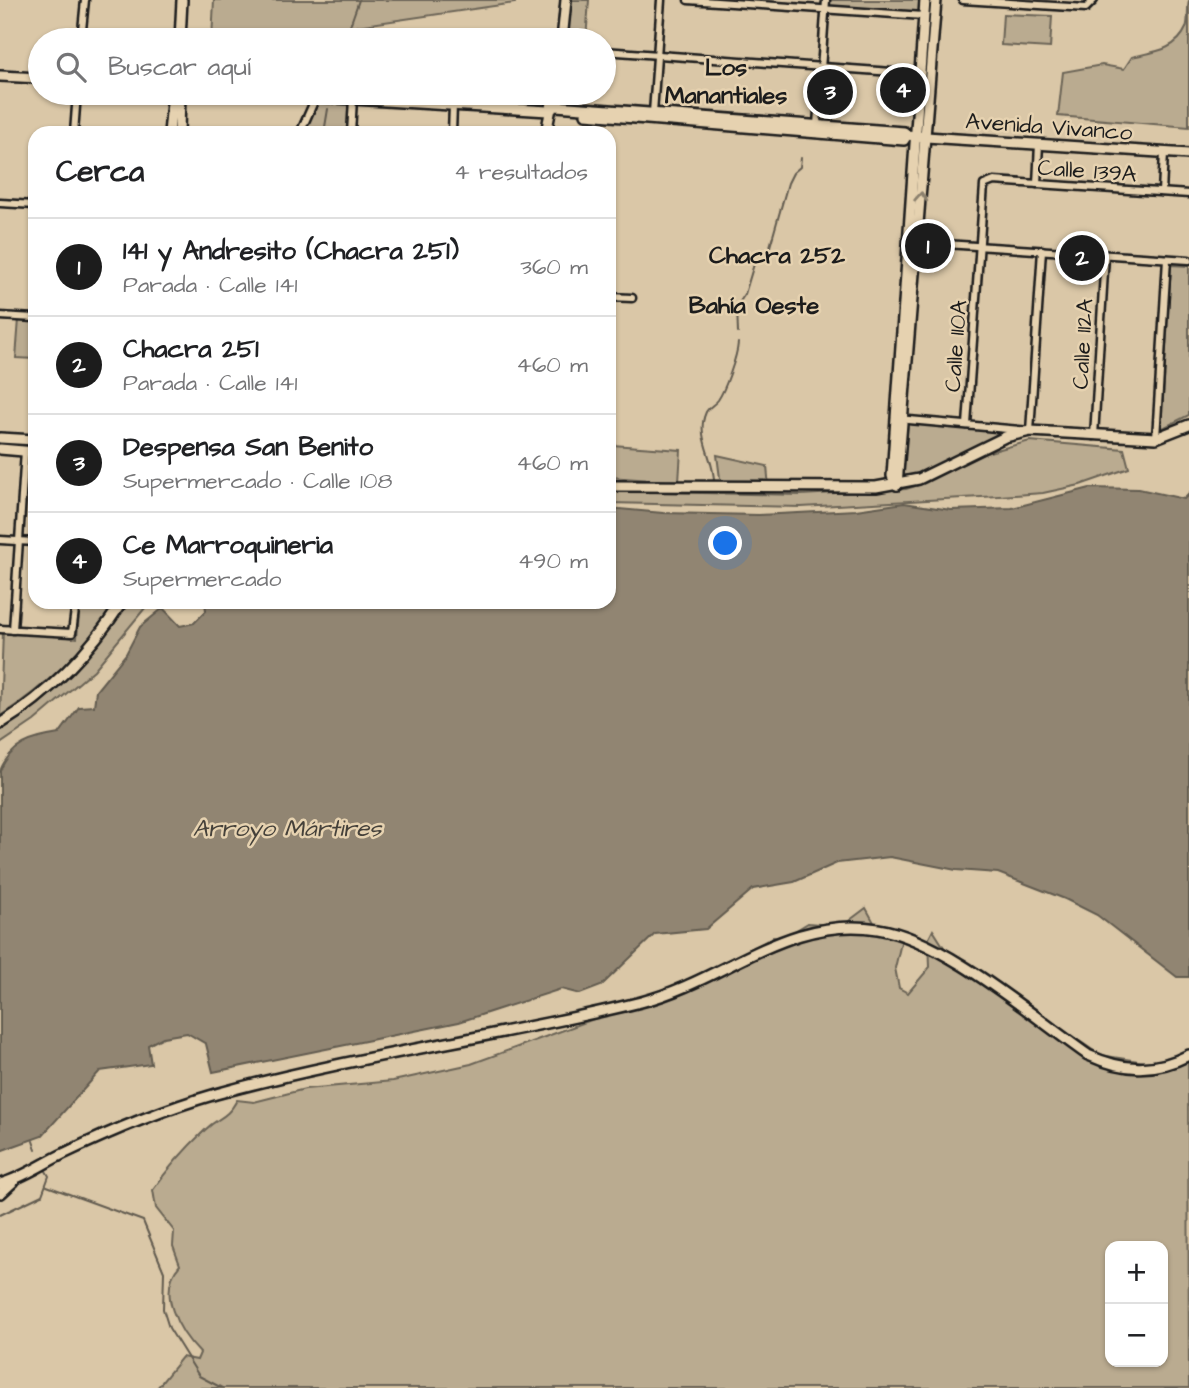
<!DOCTYPE html>
<html lang="es">
<meta charset="utf-8">
<style>
body{margin:0;font-family:"Architects Daughter",sans-serif;background:#f2f2f2;color:#202124}
.controls{position:absolute;right:21px;bottom:21px;display:grid;overflow:hidden;border-radius:14px;box-shadow:0 2px 5px #0004}
.controls button{width:63px;height:63px;display:grid;place-items:center;padding:0;border:0;border-bottom:2px solid #e0e0e0;background:#fff;color:#202124;font:35px sans-serif}
.you{position:absolute;left:726px;top:544px;width:24px;height:24px;margin:-18px;border:5px solid #fff;border-radius:50%;background:#1a73e8;box-shadow:0 0 0 10px #1a73e833}
.badge{display:grid;place-items:center;width:46px;height:46px;border-radius:50%;background:#1c1c1c;color:#fff;font-size:23px;font-weight:700}
.pin{position:absolute;translate:-50% -50%;border:4px solid #fff;box-shadow:0 2px 7px #0006}
.list{margin:0;padding:0;list-style:none}
h2{display:flex;justify-content:space-between;align-items:center;height:91px;margin:0;padding:0 28px;font-size:30px}
h2 small{font-size:23px;font-weight:400;color:#757577}
.list li{display:grid;grid-template-columns:46px 1fr auto;gap:21px;align-items:center;box-sizing:border-box;height:98px;padding:0 28px;border-top:2px solid #e0e0e0}
.list b{display:block;font-size:26px;white-space:nowrap}
.list p{margin:0;font-size:23px;white-space:nowrap;color:#757577}
.list em{font-size:23px;font-style:normal;color:#757577}
.icon{flex:none;width:38px;height:38px;fill:none;stroke:currentColor;stroke-width:2;stroke-linecap:round;stroke-linejoin:round}
.map{position:relative;flex:none;width:1189px;height:1388px;overflow:hidden}
.search{position:absolute;background:#fff;box-shadow:0 2px 5px #0004;left:28px;top:28px;width:588px;height:77px;display:flex;align-items:center;gap:18px;box-sizing:border-box;padding:0 24px;border-radius:38px;color:#757577;font-size:26px}
.panel{position:absolute;background:#fff;box-shadow:0 2px 5px #0004;left:28px;top:126px;width:588px;height:483px;border-radius:21px}
.map>svg:first-child{display:block}
</style>
<div class="map">
<svg width="1189" height="1388" viewBox="0 0 1189 1388">
<rect width="100%" height="100%" fill="#dac7a7"/>
<filter id="ink" filterUnits="userSpaceOnUse"><feTurbulence type="fractalNoise" baseFrequency=".0143" numOctaves="2"/><feDisplacementMap in="SourceGraphic" scale="14" xChannelSelector="R" yChannelSelector="G"/><feConvolveMatrix kernelMatrix="1 2 1 2 8 2 1 2 1" color-interpolation-filters="sRGB"/></filter>
<g filter="url(#ink)">
<g fill="#baab90" stroke="#6b6456" stroke-width="2" fill-rule="evenodd">
<polygon points="214,0 515,0 515,3 261,40 212,40"/>
<polygon points="568,0 589,0 586,40 565,40"/>
<polygon points="829,0 922,0 921,14 829,8"/>
<path d="M1189,0V127L1058,116L1063,72L1102,65L1124,69L1132,57C1152,52 1176,51 1186,28C1189,20 1187,8 1189,0Z"/>
<polygon points="1003,14 1052,16 1050,48 1001,45"/>
<polygon points="316,101 349,104 347,133 302,133"/>
<polygon points="1171,265 1189,266 1189,415 1161,429"/>
<polygon points="19,319 35,320 35,359 16,358"/>
<polygon points="908,422 1015,432 984,442 916,476 903,478"/>
<polygon points="1030,441 1124,449 1129,468 1080,485 1043,493 999,496 801,507 609,503 609,491 801,495 906,489 925,483 982,454"/>
<polygon points="612,445 681,450 679,482 610,477"/>
<polygon points="717,455 767,466 769,488 721,486"/>
<path d="M80,602H118C85,649 48,685 0,716L3,631L77,638Z"/>
<path d="M129,602H150L94,670L34,721L0,744V729C53,693 92,655 129,602Z"/>
<path d="M866,908L877,928L903,934L895,968L899,988L908,993L930,967L929,938L933,930L945,949L1100,1055L1151,1063L1188,1061L1189,1388H157L182,1357L197,1360L200,1353C178,1331 156,1291 180,1265L173,1246L174,1231L156,1208L153,1190C168,1168 185,1149 205,1130C219,1116 226,1120 237,1100L254,1102L305,1089L393,1081L471,1064L714,975L737,957L773,937L783,938L808,923L842,926ZM1110,1246H1163V1362H1110Z"/>
</g>
<path fill="#918572" stroke="#625b50" stroke-width="2" d="M1090,488L1139,489L1184,499L1189,494V977H1177L1097,915L1065,899L998,873L956,870L890,857L837,863L794,882L753,889L706,929L655,934L601,986L580,994L561,989L459,1022L213,1072L206,1044L187,1033L163,1037L148,1045L151,1064L100,1071L42,1136L0,1151V771C11,744 32,738 59,734L79,707L94,706L96,691L126,654L140,627L163,608L180,626L194,623L206,611L205,602H609V508L663,513L759,515L856,510L904,503L951,510L1012,508Z"/>
<g fill="none" stroke-linecap="round" stroke-linejoin="round">
<g stroke="#625b50" stroke-width="2">
<polyline points="345,40 359,0"/>
<polyline points="324,133 328,109"/>
<polyline points="738,333 737,306 745,294 754,264 769,250 788,183 793,173 800,167 801,158"/>
<path d="M714,481C714,458 695,436 706,412C708,408 715,404 718,400C725,390 737,357 738,343"/>
<polyline points="33,1141 36,1150"/>
<polyline points="47,1186 143,1221 164,1272 163,1309 169,1328 199,1376 222,1388"/>
<polyline points="0,1215 42,1195 49,1176 46,1171"/>
</g>
<defs>
<g id="street">
<polyline points="688,0 924,16"/>
<polyline points="963,0 1086,8 1094,0"/>
<polyline points="81,40 85,0"/>
<polyline points="604,51 920,74"/>
<polyline points="653,113 661,0"/>
<polyline points="817,125 826,0"/>
<polyline points="74,133 77,93"/>
<polyline points="300,133 316,97"/>
<polyline points="351,133 353,99"/>
<polyline points="452,133 453,105"/>
<polyline points="1037,184 1039,144"/>
<polyline points="1162,192 1164,153"/>
<polyline points="0,203 35,205"/>
<polyline points="914,242 1189,260"/>
<polyline points="609,297 632,298"/>
<polyline points="0,316 35,318"/>
<polyline points="898,419 1030,431 1042,250"/>
<polyline points="967,425 984,185 994,181 1189,194"/>
<polyline points="1094,436 1105,255"/>
<polyline points="1156,438 1167,259"/>
<polyline points="0,540 35,542"/>
<polyline points="0,629 72,633 76,602"/>
<polyline points="13,630 25,451"/>
</g>
<g id="secondary">
<polyline points="180,40 182,0"/>
<polyline points="562,40 566,0"/>
<polyline points="0,76 40,78"/>
<polyline points="256,93 548,111 556,106 904,132 907,135 926,137 1189,154"/>
<polyline points="586,114 904,140 907,135"/>
<polyline points="169,133 173,93"/>
<polyline points="179,133 180,93"/>
<polyline points="546,133 554,93"/>
<polyline points="0,438 35,440"/>
<polyline points="0,449 35,452"/>
<polyline points="897,485 892,476 925,0"/>
<polyline points="897,485 936,0"/>
<polyline points="609,486 876,487 919,479 1005,437 1030,431 1156,438 1189,425"/>
<path d="M0,724C49,694 91,650 122,602"/>
<path d="M0,1184C23,1178 42,1164 63,1154C113,1130 164,1109 216,1094C356,1055 501,1037 641,1002C724,981 789,914 878,929C944,939 1032,1016 1088,1055C1123,1071 1154,1073 1189,1055"/>
<polyline points="1,1193 14,1181"/>
</g>
</defs>
<use href="#street" stroke="#1c1c1c" stroke-width="11"/>
<use href="#secondary" stroke="#1c1c1c" stroke-width="14"/>
<use href="#street" stroke="#e6d2b0" stroke-width="6"/>
<use href="#secondary" stroke="#e6d2b0" stroke-width="9"/>
</g>
<defs><path id="oneway-chevron" d="M-2-3.5L2.5 0L-2 3.5" fill="none" stroke-width="1.6" stroke-linecap="round" stroke-linejoin="round" transform="scale(1.75)"/></defs>
<use stroke="#8b806d" href="#oneway-chevron" transform="translate(921 197) rotate(-86)"/>
</g>
<g text-anchor="middle" stroke-width="5" stroke-linejoin="round" paint-order="stroke">
<g font-size="23" fill="#1c1c1c" stroke="#e6d2b0">
<text transform="translate(1049 126) rotate(4)" y="8">Avenida Vivanco</text>
<text transform="translate(1087 170) rotate(4)" y="8">Calle 139A</text>
<text transform="translate(1082 344) rotate(-87)" y="8">Calle 112A</text>
<text transform="translate(955 346) rotate(-86)" y="8">Calle 110A</text>
</g>
<g font-size="24" font-weight="bold" fill="#1c1c1c" stroke="#e6d2b0">
<text x="726" y="75">Los<tspan x="726" dy="28">Manantiales</tspan></text>
<text x="777" y="263">Chacra 252</text>
<text x="754" y="313">Bahía Oeste</text>
</g>
<g font-size="24" font-style="italic" fill="#45413a" stroke="#e6d2b0">
<text x="287" y="836">Arroyo Mártires</text>
</g>
</g>
</svg>
<div class="controls">
<button>+</button>
<button>−</button>
</div>
<div class="you"></div>
<div class="pin badge" style="left:928px;top:246px">1</div>
<div class="pin badge" style="left:1082px;top:258px">2</div>
<div class="pin badge" style="left:830px;top:92px">3</div>
<div class="pin badge" style="left:903px;top:90px">4</div>
<div class="search"><svg class="icon" aria-label="search" viewBox="0 0 24 24"><circle cx="10" cy="10" r="6"/><path d="M15 15l6 6"/></svg>Buscar aquí</div>
<section class="panel">
<h2>Cerca<small>4 resultados</small></h2>
<ul class="list">
<li><span class="badge">1</span><div><b>141 y Andresito (Chacra 251)</b><p>Parada · Calle 141</p></div><em>360 m</em></li>
<li><span class="badge">2</span><div><b>Chacra 251</b><p>Parada · Calle 141</p></div><em>460 m</em></li>
<li><span class="badge">3</span><div><b>Despensa San Benito</b><p>Supermercado · Calle 108</p></div><em>460 m</em></li>
<li><span class="badge">4</span><div><b>Ce Marroquineria</b><p>Supermercado</p></div><em>490 m</em></li>
</ul>
</section>
</div>
